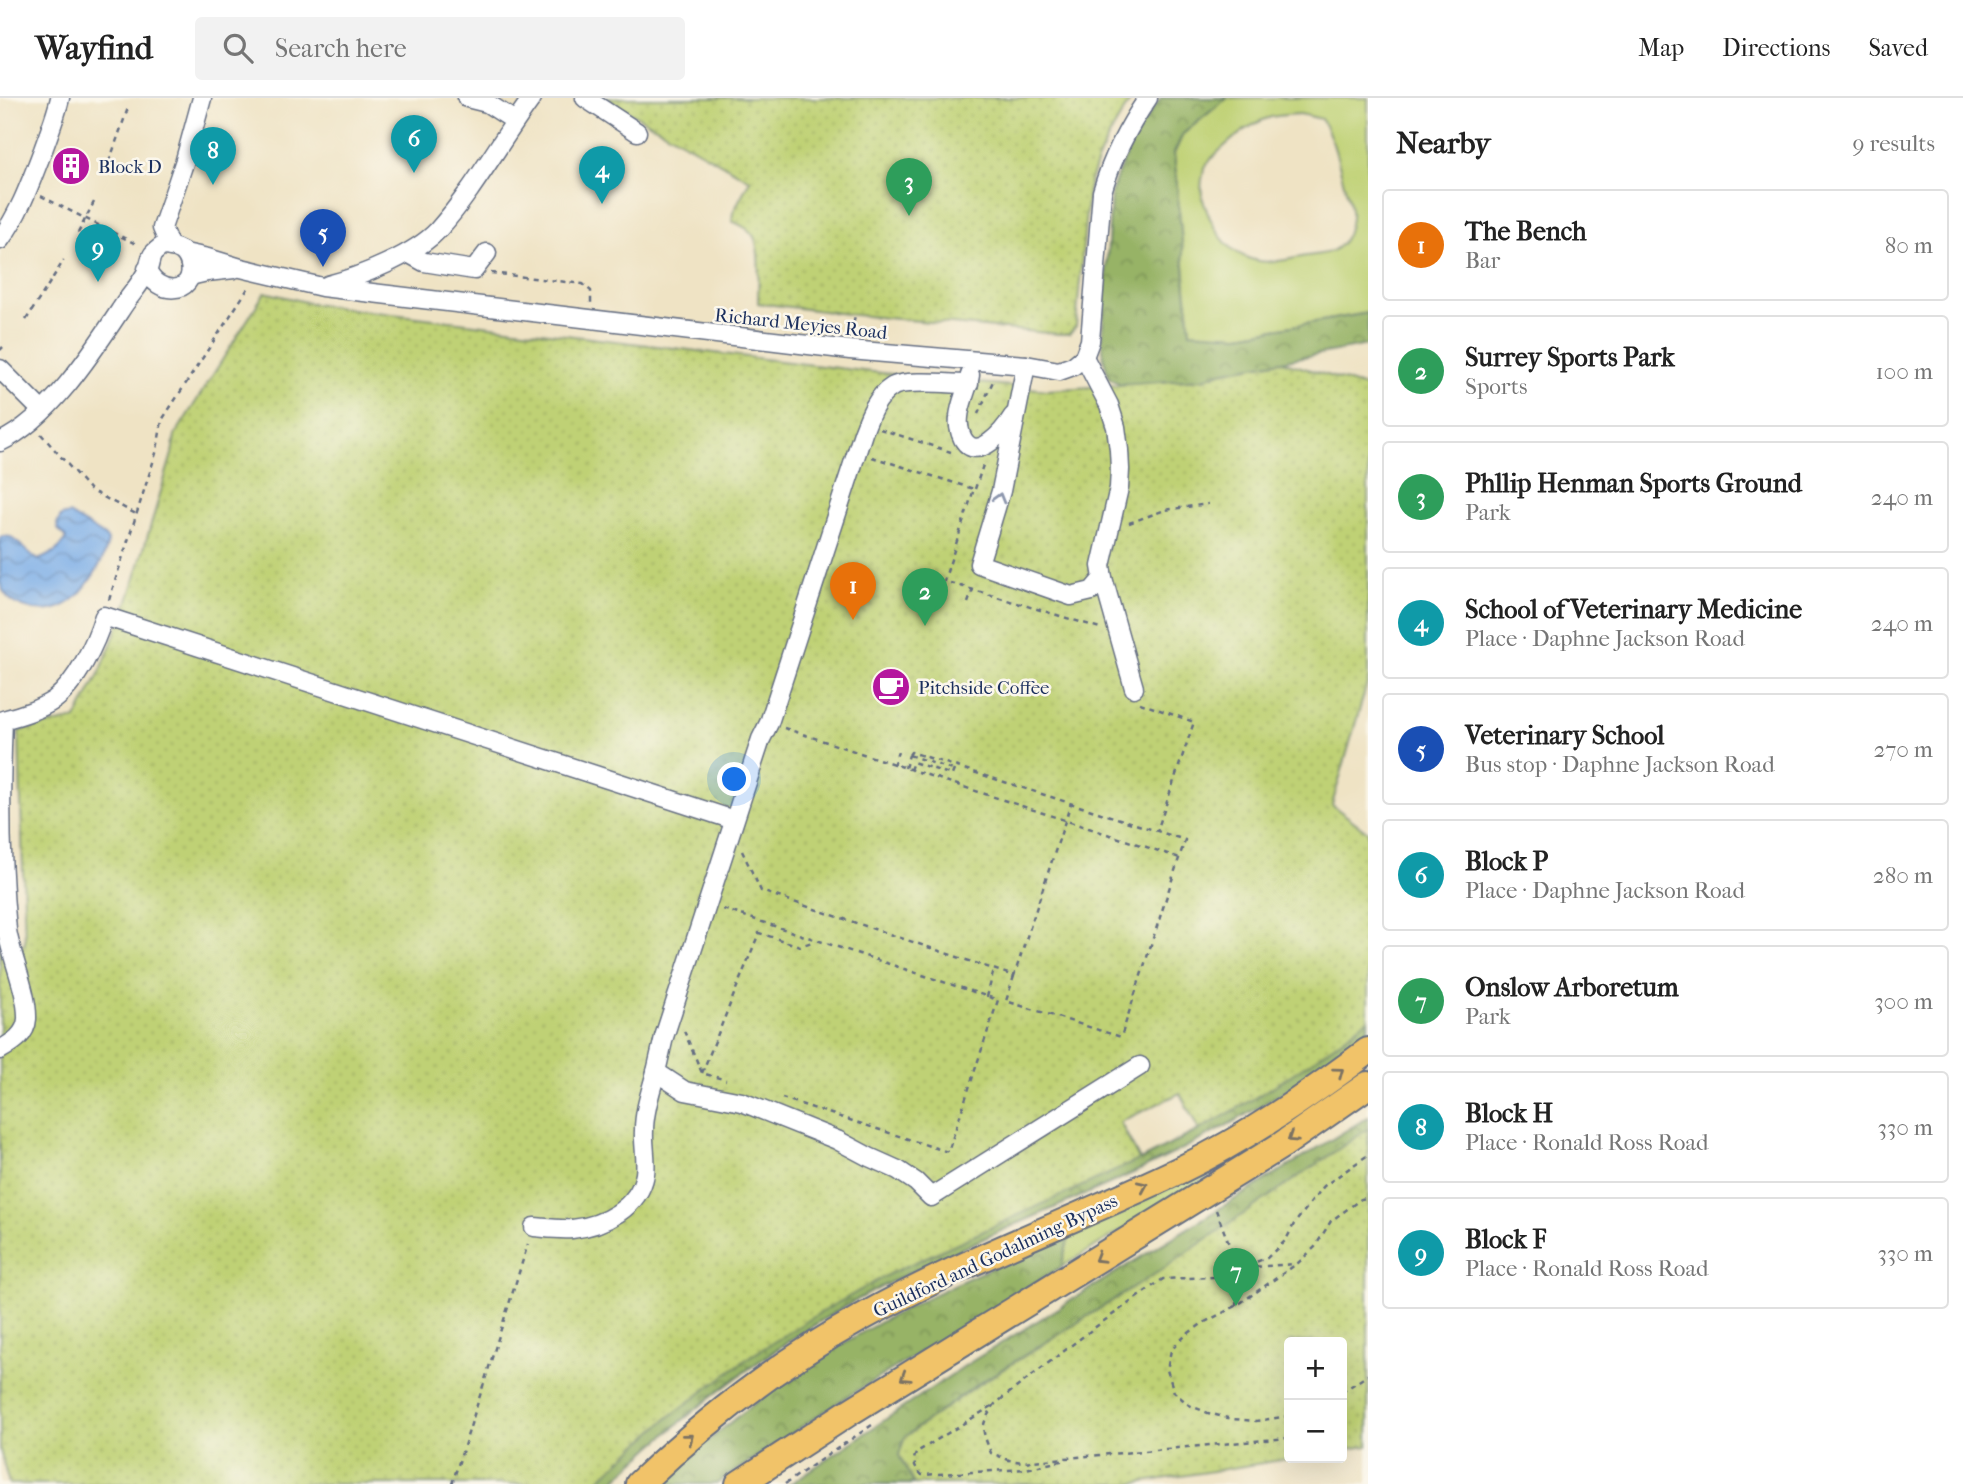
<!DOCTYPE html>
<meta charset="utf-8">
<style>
body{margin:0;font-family:"IM FELL French Canon",serif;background:#f2f2f2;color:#222}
.controls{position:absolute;right:21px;bottom:21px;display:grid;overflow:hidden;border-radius:7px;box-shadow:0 7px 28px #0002}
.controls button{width:63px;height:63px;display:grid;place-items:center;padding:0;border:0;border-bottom:2px solid #e0e0e0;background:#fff;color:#222;font:35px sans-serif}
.you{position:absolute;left:735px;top:682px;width:24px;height:24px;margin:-18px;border:5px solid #fff;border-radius:50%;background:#1a73e8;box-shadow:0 0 0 10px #1a73e833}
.badge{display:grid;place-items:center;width:46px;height:46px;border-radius:50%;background:#111827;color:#fff;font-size:23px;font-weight:700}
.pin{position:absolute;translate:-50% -58px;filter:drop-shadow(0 2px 4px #0008)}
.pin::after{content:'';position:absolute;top:37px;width:24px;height:21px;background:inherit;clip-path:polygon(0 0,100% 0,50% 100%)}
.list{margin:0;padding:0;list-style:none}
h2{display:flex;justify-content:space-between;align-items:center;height:91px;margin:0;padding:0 28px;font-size:30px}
h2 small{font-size:23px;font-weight:400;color:#767676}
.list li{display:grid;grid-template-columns:46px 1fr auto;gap:21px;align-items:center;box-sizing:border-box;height:112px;margin:0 14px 14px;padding:0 14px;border:2px solid #e0e0e0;border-radius:7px}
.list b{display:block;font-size:26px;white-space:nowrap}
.list p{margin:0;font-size:23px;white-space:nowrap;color:#767676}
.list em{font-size:23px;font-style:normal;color:#767676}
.icon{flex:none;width:38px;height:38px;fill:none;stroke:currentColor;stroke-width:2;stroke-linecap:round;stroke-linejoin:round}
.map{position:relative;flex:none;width:1368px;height:1386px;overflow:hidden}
header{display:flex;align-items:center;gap:42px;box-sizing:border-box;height:98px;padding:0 35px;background:#fff;border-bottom:2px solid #e0e0e0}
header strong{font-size:33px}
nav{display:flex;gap:38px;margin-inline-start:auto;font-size:24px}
.search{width:490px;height:63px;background:#f2f2f2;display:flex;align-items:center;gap:18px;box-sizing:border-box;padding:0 24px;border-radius:7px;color:#767676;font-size:26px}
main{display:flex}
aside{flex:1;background:#fff}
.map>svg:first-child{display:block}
</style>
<header>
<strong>Wayfind</strong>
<div class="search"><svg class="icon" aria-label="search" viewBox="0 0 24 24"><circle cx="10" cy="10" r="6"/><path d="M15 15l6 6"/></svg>Search here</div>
<nav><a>Map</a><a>Directions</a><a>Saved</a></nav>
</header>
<main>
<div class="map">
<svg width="1368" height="1386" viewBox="0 0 1368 1386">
<defs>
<pattern id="forest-crowns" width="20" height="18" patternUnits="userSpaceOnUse" patternTransform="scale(1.75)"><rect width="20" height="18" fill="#97b366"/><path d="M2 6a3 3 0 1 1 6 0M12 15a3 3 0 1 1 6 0" fill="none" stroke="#7a9257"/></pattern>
<pattern id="park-dots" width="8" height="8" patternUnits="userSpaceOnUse" patternTransform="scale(1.75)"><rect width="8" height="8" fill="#bfd175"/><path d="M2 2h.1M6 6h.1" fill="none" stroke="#a4b468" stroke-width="1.8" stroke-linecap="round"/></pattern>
<pattern id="water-waves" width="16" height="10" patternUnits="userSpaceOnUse" patternTransform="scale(1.75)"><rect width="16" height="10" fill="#7cade7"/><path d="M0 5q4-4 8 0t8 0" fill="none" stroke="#658dbe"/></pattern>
</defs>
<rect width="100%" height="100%" fill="#fbf7ec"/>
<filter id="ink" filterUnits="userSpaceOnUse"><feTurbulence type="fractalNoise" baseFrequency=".0143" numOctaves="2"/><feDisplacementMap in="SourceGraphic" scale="14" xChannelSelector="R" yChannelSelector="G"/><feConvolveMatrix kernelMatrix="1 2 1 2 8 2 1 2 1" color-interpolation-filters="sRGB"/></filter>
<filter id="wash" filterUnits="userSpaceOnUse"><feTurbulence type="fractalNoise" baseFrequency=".00686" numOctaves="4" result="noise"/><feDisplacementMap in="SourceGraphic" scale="28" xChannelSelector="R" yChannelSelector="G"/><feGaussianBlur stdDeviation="1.57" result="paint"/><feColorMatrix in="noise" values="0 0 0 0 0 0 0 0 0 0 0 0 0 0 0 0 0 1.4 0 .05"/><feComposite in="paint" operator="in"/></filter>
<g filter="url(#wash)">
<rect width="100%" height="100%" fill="#efe3c4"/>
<g fill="#bfd175" stroke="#6d806a" stroke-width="2" fill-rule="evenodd">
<path d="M1227,0H1368V215L1239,237L1190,235L1174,56L1183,36ZM1300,16L1321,21C1334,41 1338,63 1344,86C1347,94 1350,103 1351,112C1352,121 1349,134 1344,142C1336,156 1321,156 1307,158C1292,160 1273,166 1259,163C1229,158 1213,132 1204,105C1199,91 1201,71 1212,60C1227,45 1248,27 1268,20C1278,17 1289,17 1300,16Z"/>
<polygon points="1368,965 1368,973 1272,1041 1061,1169 1070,1135"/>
</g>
<g fill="url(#forest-crowns)" stroke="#597162" stroke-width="2">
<path d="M1161,0H1227L1183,36L1174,55L1190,234L1239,237L1368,215V247L1221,274L1204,281L1120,286L1109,280L1104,262L1102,244L1111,95C1122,60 1140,29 1161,0Z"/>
<path d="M1368,904V935C1295,992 1215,1037 1131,1076C1054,1111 975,1142 899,1180C793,1232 697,1304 611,1386H554L620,1332L1120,1024L1140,1062L1199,1032L1180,995Z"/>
<polygon points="1368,1019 1368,1052 1160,1173 975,1288 905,1339 899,1357 914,1386 790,1386 966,1267"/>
<path d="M1070,1135L1061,1169L840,1303L716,1386H660C722,1327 793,1273 868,1231C933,1194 1002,1165 1070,1135Z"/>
</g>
<g fill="url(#park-dots)" stroke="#6d806a" stroke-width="2">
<path d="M605,0H1132C1114,29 1095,59 1088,92L1076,228L1069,236H1058L855,217L758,205C758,190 761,152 754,139C749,130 740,127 732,123L733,114L750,82Z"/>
<path d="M265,194L314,206L359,212L863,273L1048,292L1204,281L1221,274L1282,263L1368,290V582L1332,707L1368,734V921C1316,963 1258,1000 1199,1032L1180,995L1120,1024L1139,1062L889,1176L818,1216L745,1262L669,1319L594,1386H9L0,1352V853L25,846L19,633L76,621L101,572L130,497L172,356L175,337Z"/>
<polygon points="1368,1031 1368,1348 1342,1352 1342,1244 1289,1244 1289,1360 1294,1360 1131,1386 914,1386 899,1357 905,1339 975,1289 1160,1173"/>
</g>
<path fill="url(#water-waves)" stroke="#4c6ea2" stroke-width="2" d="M69,416L103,437L108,442C106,462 82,500 63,508C41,519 6,510 0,484C0,471 0,454 0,440L2,438L11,439L38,462C50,457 61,452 66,440L58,431L57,426L61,418Z"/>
</g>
<g filter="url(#ink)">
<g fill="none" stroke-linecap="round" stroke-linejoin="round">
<defs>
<g id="minor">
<polyline points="467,0 487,5 515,23"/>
<polyline points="585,0 637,34"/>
<path d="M0,142C20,115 31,83 43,52C49,35 56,18 60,0"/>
<polyline points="170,149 162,130 185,62 202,0"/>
<path d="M185,155L208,160L241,170L322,189L850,252L1026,267L1059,273L1073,268L1084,259L1090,243L1102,94C1112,60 1128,29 1148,0"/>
<polyline points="408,155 424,164 474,172 487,155"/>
<polyline points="190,178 207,174 234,171"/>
<path d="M328,187C360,179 416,156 438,132C474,92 500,43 532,0"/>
<polyline points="1026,267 1001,393 979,466 1071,498 1092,493 1103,480 1101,468 1119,390 1120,371 1119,352 1116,329 1109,307 1084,259"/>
<polyline points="0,271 42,313"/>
<path d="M970,277C968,291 960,305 959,319C958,326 960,335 963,341C978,366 1005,331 1013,318"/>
<path d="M969,286C952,286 905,281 892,289C876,299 869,319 863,335L769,625L761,641L664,939L656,974L685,993L742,1004L837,1042L869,1059L898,1072L916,1084L931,1099L1140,968"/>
<path d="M0,344C49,321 92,255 121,211C129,198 142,185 148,171C150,166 150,160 153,156C154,154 160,150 161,149C168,147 177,150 182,153C187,157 189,161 190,167C196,197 155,198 147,171"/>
<polyline points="1103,480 1134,590"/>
<path d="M0,952C12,945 26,937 27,921C28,895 11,859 7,832C0,762 0,692 3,622C21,617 39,612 54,602C77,585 96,544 104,518L734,722"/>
<path d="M534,1129C546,1130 559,1132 572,1131C603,1128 639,1110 645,1076C647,1062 643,1046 644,1032C644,1012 651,993 656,974"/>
</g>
<g id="highway">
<path d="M639,1386C705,1323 778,1266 859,1221C962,1163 1074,1123 1180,1072C1247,1040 1309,997 1368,953"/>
<polyline points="739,1386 848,1315 1282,1047 1368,987"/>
</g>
</defs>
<use href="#minor" stroke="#656e82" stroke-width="21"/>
<use href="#highway" stroke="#656e82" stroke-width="30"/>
<g stroke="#656e82" stroke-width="2.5" stroke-dasharray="5 5" stroke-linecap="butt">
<polyline points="106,73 129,7"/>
<polyline points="41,98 138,147"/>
<polyline points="78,135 94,104"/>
<polyline points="491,175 583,186 591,193 591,206"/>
<polyline points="26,222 64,162"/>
<polyline points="852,234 855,217"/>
<polyline points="0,252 3,249"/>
<polyline points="978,316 994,281"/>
<polyline points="880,331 951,354"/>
<polyline points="41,336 90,392 136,416"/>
<polyline points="872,359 974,391 944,483 1100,530"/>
<polyline points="975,391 984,364"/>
<polyline points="1129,425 1165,412 1208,406"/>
<polyline points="109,502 157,352 162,322 249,189"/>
<polyline points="968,505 973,491"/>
<polyline points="1140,605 1194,624 1157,733"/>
<polyline points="784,630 1180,760"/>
<polyline points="909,657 911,654 1185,742 1121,939 1006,903 1014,878"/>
<polyline points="909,657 953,672"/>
<polyline points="893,667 898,654"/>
<polyline points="905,670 909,657"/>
<polyline points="910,672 913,664 952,677 954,672"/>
<polyline points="742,753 761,793 1014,878 1071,705"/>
<polyline points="723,811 998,902 948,1054 782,1000"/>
<polyline points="987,899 994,871"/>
<polyline points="684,933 702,975 726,982"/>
<polyline points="702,975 759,835 800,848 815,843"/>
<polyline points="1216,1112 1238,1170 1295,1166"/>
<polyline points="1236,1208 1238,1170"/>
<polyline points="1342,1294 1368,1277"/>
<path d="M992,1308L917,1354C911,1363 915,1370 922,1377L1026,1371L1065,1362"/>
<polyline points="1289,1318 1256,1323 1232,1321 1208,1315 1189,1307 1174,1294 1167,1272 1171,1252 1186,1237 1203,1225 1236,1208 1298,1165 1315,1149 1331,1123 1361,1101 1368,1100"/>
<path d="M1289,1339L1288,1340L1022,1364L1009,1362L991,1355C981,1330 980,1328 995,1306L1094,1230L1163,1181L1213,1179L1267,1160L1286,1142L1294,1126L1324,1088L1368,1057"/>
<polyline points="452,1386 528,1146"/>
<polyline points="785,1386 872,1327"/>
</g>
<use href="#minor" stroke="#fff" stroke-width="18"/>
<use href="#highway" stroke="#f1c369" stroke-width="26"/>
</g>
<defs><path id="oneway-chevron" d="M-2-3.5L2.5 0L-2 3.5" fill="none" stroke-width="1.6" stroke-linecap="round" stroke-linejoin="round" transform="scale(1.75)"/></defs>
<use stroke="#8d97ae" href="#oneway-chevron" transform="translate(999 400) rotate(-74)"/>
<g stroke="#7b7263">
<use href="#oneway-chevron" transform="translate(1339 974) rotate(-36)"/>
<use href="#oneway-chevron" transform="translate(1292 1040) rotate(146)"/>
<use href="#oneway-chevron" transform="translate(1143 1088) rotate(-24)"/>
<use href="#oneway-chevron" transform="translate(1099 1160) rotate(149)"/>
<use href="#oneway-chevron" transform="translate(905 1279) rotate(148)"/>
<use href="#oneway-chevron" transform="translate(689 1340) rotate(-39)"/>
</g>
</g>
<defs>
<symbol id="building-disc" viewBox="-11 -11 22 22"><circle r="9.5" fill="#b5179e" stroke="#fbf7ec"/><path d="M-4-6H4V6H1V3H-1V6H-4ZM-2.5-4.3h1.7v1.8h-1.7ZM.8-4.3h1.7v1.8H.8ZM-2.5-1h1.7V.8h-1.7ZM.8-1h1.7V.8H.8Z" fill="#fff"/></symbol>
<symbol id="cafe-disc" viewBox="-11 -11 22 22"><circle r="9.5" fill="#b5179e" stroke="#fbf7ec"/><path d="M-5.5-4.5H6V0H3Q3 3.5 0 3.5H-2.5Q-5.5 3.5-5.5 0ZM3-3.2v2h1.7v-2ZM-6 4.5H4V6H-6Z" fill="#fff"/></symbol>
</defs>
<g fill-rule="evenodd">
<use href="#building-disc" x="49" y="46" width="44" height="44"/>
<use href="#cafe-disc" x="869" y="567" width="44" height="44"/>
</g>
<g text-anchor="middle" stroke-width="5" stroke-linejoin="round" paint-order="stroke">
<g font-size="19" fill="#1b2f5e" stroke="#fbf7ec" text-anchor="start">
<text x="98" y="75">Block D</text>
<text x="918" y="596">Pitchside Coffee</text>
</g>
<g font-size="19" fill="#1b2f5e" stroke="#fbf7ec">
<text transform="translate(801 225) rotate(6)" y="7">Richard Meyjes Road</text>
<text transform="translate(995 1157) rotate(-25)" y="7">Guildford and Godalming Bypass</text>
</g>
</g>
</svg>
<div class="controls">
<button>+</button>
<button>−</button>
</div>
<div class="you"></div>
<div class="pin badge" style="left:853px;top:522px;background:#e8710a">1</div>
<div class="pin badge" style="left:925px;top:528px;background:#2e9e5b">2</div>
<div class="pin badge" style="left:909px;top:118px;background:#2e9e5b">3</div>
<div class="pin badge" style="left:602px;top:106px;background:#0f9aa8">4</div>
<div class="pin badge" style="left:323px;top:169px;background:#1a4fb4">5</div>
<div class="pin badge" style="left:414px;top:75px;background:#0f9aa8">6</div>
<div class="pin badge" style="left:1236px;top:1208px;background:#2e9e5b">7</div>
<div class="pin badge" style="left:213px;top:87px;background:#0f9aa8">8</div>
<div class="pin badge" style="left:98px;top:184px;background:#0f9aa8">9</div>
</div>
<aside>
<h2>Nearby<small>9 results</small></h2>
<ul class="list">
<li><span class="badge" style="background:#e8710a">1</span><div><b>The Bench</b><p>Bar</p></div><em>80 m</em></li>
<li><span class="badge" style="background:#2e9e5b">2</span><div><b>Surrey Sports Park</b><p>Sports</p></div><em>100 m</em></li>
<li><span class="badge" style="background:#2e9e5b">3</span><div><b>Phllip Henman Sports Ground</b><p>Park</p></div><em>240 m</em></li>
<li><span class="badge" style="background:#0f9aa8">4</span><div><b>School of Veterinary Medicine</b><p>Place · Daphne Jackson Road</p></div><em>240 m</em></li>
<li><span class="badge" style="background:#1a4fb4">5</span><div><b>Veterinary School</b><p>Bus stop · Daphne Jackson Road</p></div><em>270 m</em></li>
<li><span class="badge" style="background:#0f9aa8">6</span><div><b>Block P</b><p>Place · Daphne Jackson Road</p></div><em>280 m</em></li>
<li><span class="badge" style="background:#2e9e5b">7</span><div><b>Onslow Arboretum</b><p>Park</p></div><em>300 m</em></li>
<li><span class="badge" style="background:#0f9aa8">8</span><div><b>Block H</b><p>Place · Ronald Ross Road</p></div><em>330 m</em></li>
<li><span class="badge" style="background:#0f9aa8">9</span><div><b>Block F</b><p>Place · Ronald Ross Road</p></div><em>330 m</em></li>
</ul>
</aside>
</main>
